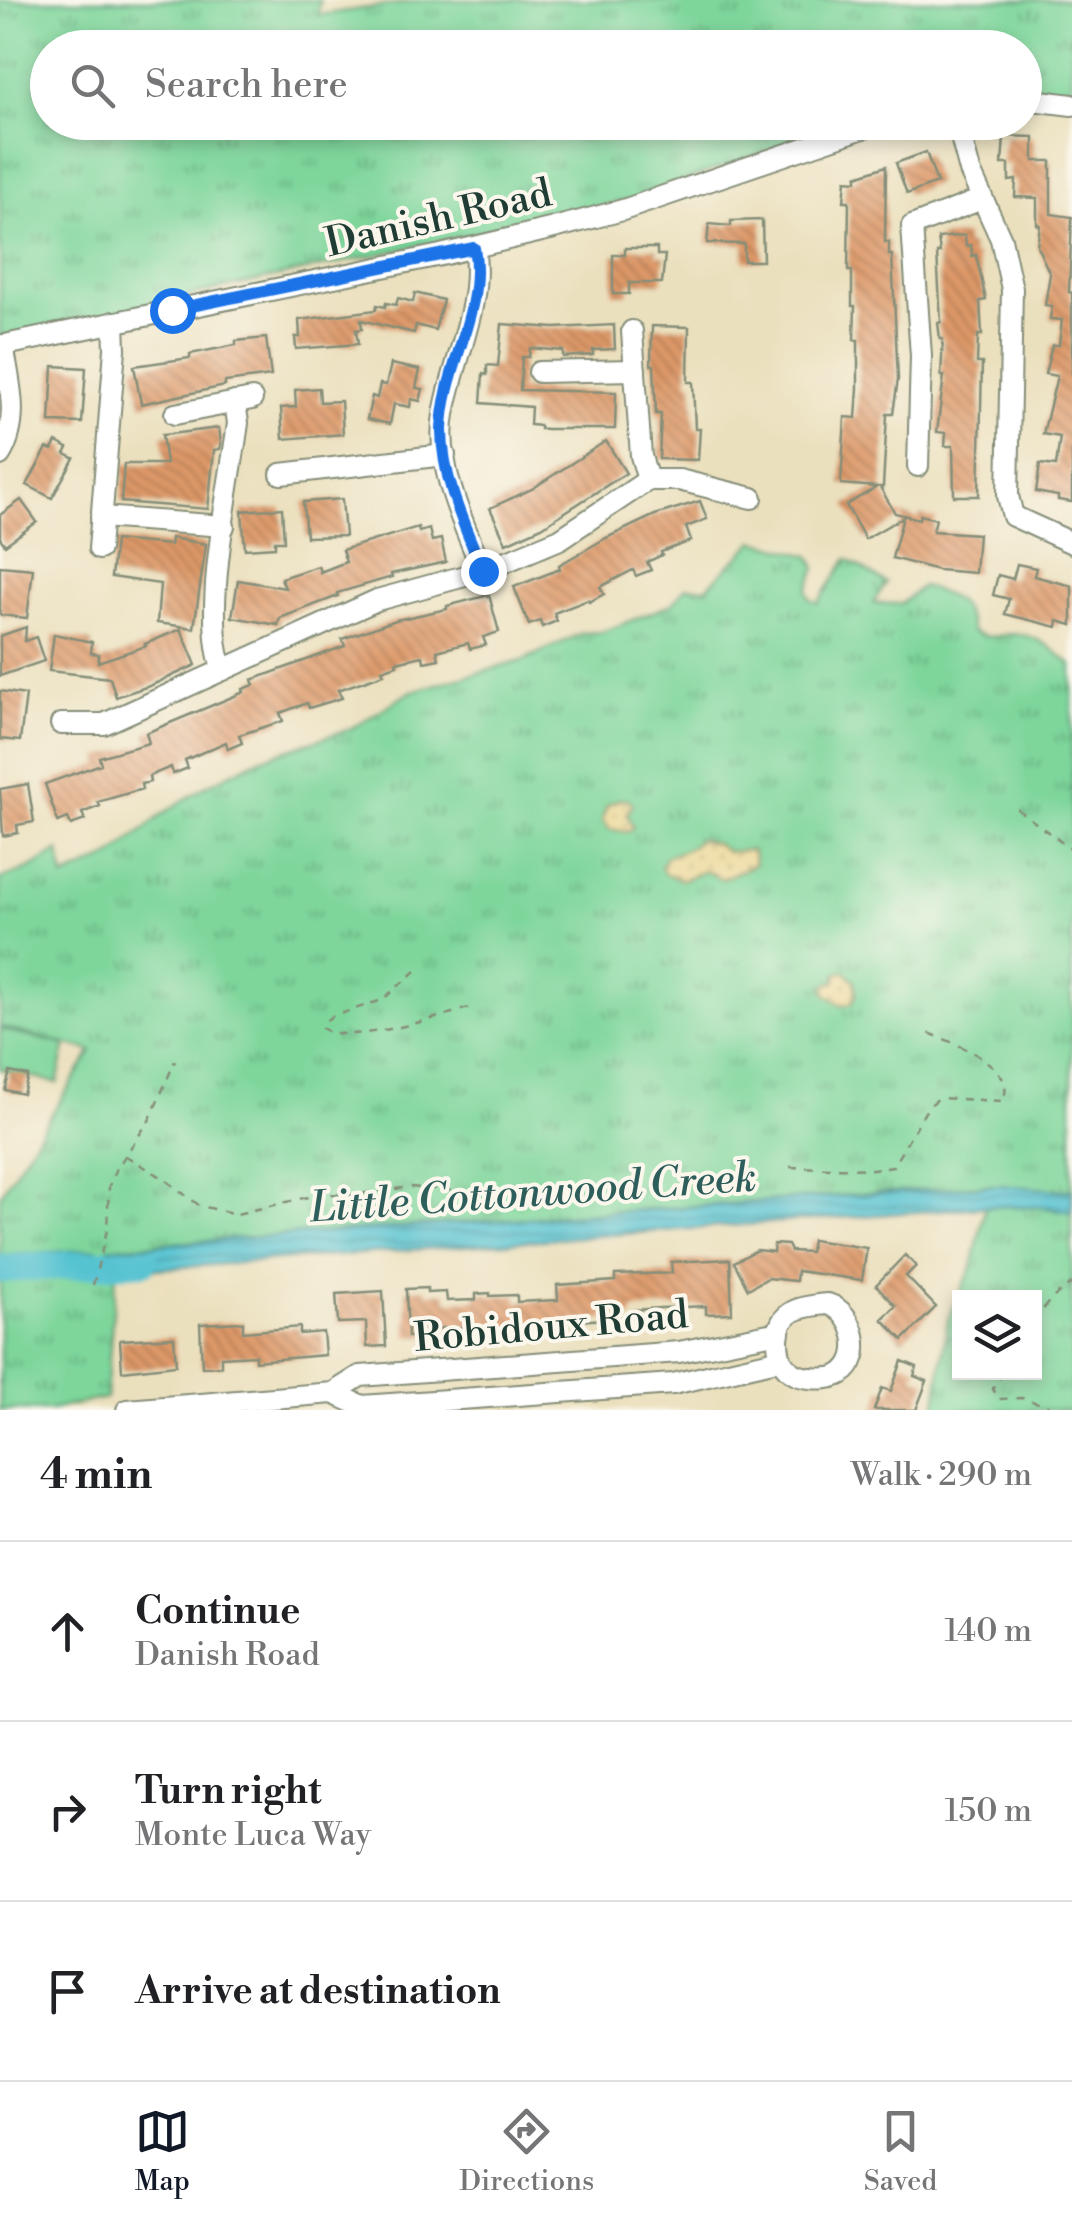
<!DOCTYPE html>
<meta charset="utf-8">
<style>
body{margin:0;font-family:"Libre Bodoni",serif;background:#f2f2f2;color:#202124}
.controls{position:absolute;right:30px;bottom:30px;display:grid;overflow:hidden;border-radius:0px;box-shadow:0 5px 15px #0003}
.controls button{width:90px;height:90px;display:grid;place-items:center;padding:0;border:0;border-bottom:2px solid #e0e0e0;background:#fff;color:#202124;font:50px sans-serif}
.stop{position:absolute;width:30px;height:30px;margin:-22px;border:8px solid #1a73e8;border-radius:50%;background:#fff}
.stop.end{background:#1a73e8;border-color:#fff;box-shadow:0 2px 10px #0008}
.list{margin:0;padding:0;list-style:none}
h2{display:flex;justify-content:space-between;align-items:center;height:130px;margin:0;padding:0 40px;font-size:42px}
h2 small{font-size:32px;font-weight:400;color:#757577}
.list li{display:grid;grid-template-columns:65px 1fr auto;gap:30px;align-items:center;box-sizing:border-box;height:180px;padding:0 40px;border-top:2px solid #e0e0e0}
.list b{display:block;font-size:38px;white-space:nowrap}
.list p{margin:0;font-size:32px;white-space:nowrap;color:#757577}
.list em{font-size:32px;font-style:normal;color:#757577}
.icon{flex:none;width:55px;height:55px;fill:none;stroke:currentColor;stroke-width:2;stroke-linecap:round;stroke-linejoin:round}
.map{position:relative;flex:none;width:1072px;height:1410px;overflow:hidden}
.search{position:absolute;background:#fff;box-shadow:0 5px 15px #0003;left:30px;right:30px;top:30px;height:110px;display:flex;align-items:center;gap:25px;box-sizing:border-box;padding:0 35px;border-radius:55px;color:#757577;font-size:38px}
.sheet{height:670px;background:#fff}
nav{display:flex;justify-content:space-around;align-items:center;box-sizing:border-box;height:140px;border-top:2px solid #e0e0e0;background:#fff;font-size:28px;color:#757577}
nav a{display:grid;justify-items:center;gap:5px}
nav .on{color:#111827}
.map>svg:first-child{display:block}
</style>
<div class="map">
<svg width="1072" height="1410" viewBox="0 0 1072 1410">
<defs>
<pattern id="grass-tufts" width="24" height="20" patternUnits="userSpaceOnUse" patternTransform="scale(2.5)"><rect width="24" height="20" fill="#7ed69b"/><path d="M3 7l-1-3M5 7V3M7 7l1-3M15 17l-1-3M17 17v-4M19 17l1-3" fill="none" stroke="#67af7f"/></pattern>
<pattern id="sand-dots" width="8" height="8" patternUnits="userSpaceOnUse" patternTransform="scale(2.5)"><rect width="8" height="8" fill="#eeda9e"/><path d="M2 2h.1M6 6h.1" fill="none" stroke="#ccbc89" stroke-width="1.8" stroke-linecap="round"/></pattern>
<pattern id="water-rules" width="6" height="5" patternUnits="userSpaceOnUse" patternTransform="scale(2.5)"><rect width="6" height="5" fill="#57c3d1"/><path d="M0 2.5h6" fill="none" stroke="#47a0aa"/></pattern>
<pattern id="building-back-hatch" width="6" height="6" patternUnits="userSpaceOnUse" patternTransform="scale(2.5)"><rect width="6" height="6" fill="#dd9868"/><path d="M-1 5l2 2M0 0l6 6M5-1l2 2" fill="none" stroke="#b37d56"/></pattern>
</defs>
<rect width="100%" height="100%" fill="#fbf7ec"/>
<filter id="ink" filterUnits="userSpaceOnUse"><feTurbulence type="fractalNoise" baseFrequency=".01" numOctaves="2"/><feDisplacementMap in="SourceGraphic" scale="20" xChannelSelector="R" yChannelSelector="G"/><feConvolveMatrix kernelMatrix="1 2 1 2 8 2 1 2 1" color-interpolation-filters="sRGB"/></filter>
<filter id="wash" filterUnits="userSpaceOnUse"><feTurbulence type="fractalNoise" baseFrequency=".0048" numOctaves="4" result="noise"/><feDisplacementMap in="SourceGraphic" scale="40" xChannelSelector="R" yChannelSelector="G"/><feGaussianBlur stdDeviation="2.25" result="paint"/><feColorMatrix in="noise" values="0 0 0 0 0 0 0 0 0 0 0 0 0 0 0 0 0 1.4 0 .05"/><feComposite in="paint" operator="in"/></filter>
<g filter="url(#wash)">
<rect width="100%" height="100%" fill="#ebe0be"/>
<g fill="url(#grass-tufts)" stroke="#4e8a68" stroke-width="2.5" fill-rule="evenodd">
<polygon points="0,0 320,0 318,15 425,0 1072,0 1072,98 1025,93 1024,48 48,48 48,122 843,123 634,199 0,337"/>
<path d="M755,541L810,556L816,568L807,591L810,599L818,603L847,559L886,583L873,603L901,604L922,586C952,597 964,598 972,632C993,641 994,635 1013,634C1037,634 1054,650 1072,665V1410H935L948,1319L972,1267L990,1185L118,1247L106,1398L50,1410H0V1195L92,1051L0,1027V879L29,869L59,851L64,878L112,856L164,813L209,784L260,759L350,729L412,691L522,661L582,633L602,632L671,605L686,587L706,588ZM960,1298H1034V1372H960Z"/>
</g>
<g fill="url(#sand-dots)" stroke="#868c69" stroke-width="2.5">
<polygon points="620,799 627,799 633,804 627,814 633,828 627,832 609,829 602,820 607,805"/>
<polygon points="700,839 717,844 728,852 752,850 755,864 722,879 705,871 681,880 664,873 661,866 666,857 687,849"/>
<polygon points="844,971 855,981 856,995 852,1003 842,1005 827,995 825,989 827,984 836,981 836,974"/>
</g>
<polygon fill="#7ed69b" stroke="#4e8a68" stroke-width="2.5" points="0,1029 66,1045 57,1083 0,1069"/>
<g fill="url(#water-rules)" stroke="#3b8082" stroke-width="2.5">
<polygon points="999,1185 1072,1191 1072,1212 1041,1207 994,1206 104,1273 108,1248"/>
<polygon points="96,1249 91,1274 0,1279 0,1256"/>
</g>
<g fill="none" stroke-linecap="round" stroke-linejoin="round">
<polyline stroke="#57c3d1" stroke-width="28" points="0,1269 144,1261"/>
</g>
<g id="blocks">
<g fill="url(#building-back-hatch)">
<polygon points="1004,136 1034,137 1034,161 1051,161 1051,214 1072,217 1069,292 1072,293 1072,502 1058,500 1058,496 1036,492 1040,464 1056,466 1060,437 1043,434 1057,376 1045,374 1052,345 1059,345 1062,320 1050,319 1052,306 1045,305 1050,274 1037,246 1040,225 1037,224 1037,198 1015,197 1016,180 1009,181 1009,164 1002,164"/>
<polygon points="926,152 937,183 907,194 896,163"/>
<polygon points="886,166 885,242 889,242 889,255 892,255 898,379 893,414 887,414 883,487 880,487 895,513 919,519 920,515 936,519 933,531 978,534 975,573 938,570 892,558 903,517 865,539 846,505 877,487 841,484 845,417 856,418 858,388 858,340 854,340 855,306 852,306 852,271 848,271 849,201 844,201 846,180 857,181 857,176"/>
<polygon points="762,220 763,261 744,261 744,244 707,243 709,224 731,226 731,221"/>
<polygon points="965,235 966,246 971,245 972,256 976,255 986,300 980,301 982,335 978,335 977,363 982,363 979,496 954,496 953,446 945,446 946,433 937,432 944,376 941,376 943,339 940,339 938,323 941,322 937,253 940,253 938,238"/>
<polygon points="625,248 657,248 657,255 665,255 662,283 629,283 629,294 613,294 613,255 625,255"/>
<polygon points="415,293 443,300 435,330 416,325 414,333 361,320 362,329 356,330 358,344 296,349 295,337 300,337 299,320 376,310 377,305 385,307 386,303 396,305 398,298 413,302"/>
<polygon points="502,324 554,328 614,325 615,349 593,350 593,355 563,357 563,351 530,348 529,357 522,357 520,390 616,392 615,429 540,429 540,426 530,425 531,407 481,403 483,374 487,375 487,365 498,366"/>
<polygon points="652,326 689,327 688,382 693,382 695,429 700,429 698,460 659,459 661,414 656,414 654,365 651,365"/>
<polygon points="266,338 271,376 225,382 225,386 141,404 134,366 190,358 190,354 236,345 236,341"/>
<polygon points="391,364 420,370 416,388 423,389 420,401 411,399 410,407 394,404 390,424 367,419 372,396 377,398 380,384 386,385"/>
<polygon points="53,366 86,368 82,423 50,422"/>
<polygon points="319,388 320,402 341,401 343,434 283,439 281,408 296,407 295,390"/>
<polygon points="219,428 221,443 220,449 214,450 208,509 121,502 124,464 166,464 162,435"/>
<polygon points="606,441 626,473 542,527 506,543 490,508 532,489"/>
<polygon points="56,442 68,448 65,454 74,458 52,498 27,485 47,448 52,450"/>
<polygon points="342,499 345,536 306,537 303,502"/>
<polygon points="21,500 37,522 5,545 0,538 0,515"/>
<polygon points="700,501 707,519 686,527 691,541 661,552 662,555 647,562 651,570 636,576 633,570 600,587 604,594 589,602 588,600 554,613 557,621 542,627 540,621 529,625 514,587 560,569 559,565 606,538 655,515"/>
<polygon points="282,508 284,541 275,541 275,547 245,549 242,511"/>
<polygon points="418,527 419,532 429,529 432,541 441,539 446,562 391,574 392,577 337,593 338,596 280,618 278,625 232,617 238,580 285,588 281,578 318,566 320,572 346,562 342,550"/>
<polygon points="171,538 206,544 194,628 157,623 160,584 111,577 115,540 170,545"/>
<polygon points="1017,564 1036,568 1034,576 1072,586 1072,625 1058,621 1057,627 1005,614 1009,599 993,595 998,575 1013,579"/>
<polygon points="0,566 33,569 27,618 0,615"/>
<polygon points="489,595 499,632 483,637 486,645 470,649 468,643 437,651 439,659 424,662 423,656 396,662 397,665 382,670 384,674 338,690 342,698 309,708 307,703 280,713 283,721 239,735 242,743 228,749 226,742 185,760 188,768 173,774 171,767 149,776 150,782 141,784 142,789 98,802 100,806 82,813 85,820 71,825 68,818 58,822 45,784 101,764 99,757 149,743 146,733 244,692 243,689 254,685 252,680 345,646 342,639 396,620 447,609 447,606"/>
<polygon points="26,627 25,641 36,637 44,661 0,676 0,636"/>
<polygon points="181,629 196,665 152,685 116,697 110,678 49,671 54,634 92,642 91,653 99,654 98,662 146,646 145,644"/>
<polygon points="0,691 26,695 20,741 0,739"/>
<polygon points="28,784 34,822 17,825 18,833 3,836 0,789"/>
<polygon points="10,1072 28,1076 23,1094 5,1090"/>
<polygon points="812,1240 867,1248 862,1280 797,1271 796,1281 768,1278 748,1289 734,1262 757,1250 773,1252 774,1244 788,1245 791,1251 810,1252"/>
<polygon points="905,1255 916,1266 906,1276 936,1307 903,1340 882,1319 896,1306 876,1285"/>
<polygon points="730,1259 732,1313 706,1314 706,1306 661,1308 633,1310 633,1317 520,1325 521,1331 497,1332 498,1338 470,1339 469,1327 429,1329 429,1336 408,1337 406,1289 427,1288 427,1293 446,1292 447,1301 476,1300 476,1294 490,1293 490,1296 517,1295 517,1302 558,1300 557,1285 615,1281 615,1275 672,1273 671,1262"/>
<polygon points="383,1291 386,1346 367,1347 366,1322 338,1323 336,1294"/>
<polygon points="243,1322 243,1332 300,1327 300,1334 323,1332 325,1355 255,1361 255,1355 221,1357 221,1366 202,1367 200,1324"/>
<polygon points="174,1337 176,1365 122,1371 120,1340"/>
<polygon points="902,1361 917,1367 914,1376 927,1381 916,1410 874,1410 882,1388 891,1391"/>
</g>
</g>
</g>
<g filter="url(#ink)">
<use href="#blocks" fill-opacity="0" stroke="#858e79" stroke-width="2.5"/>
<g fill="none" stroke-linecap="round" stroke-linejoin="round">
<defs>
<g id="minor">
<polyline points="1024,99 1072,105"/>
<polyline points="957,122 970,171 1001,239 1012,289 1008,496 1013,516 1072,543"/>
<path d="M474,248C484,302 453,360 444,414C435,466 464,525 483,571"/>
<polyline points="632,331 641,456 648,480"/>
<polyline points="0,346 441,255 550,229 623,210 881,122"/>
<polyline points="539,372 635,370"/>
<polyline points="175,414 252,399"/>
<path d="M0,455C21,421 9,382 3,345"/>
<polyline points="918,466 921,356 912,226 982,199"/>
<polyline points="281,474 445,455"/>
<polyline points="101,517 224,526"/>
<polyline points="99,549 115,349 114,322"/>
<path d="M223,670C201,617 230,484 238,423L235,402"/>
<polyline points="61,724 104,724 377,600 483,571 560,539 648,480 679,480 752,498"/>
<path d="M828,1304C854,1312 867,1357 841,1374C833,1379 818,1379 810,1378C799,1377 789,1373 783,1363C779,1356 778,1348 778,1340C778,1309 803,1306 828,1304Z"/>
<polyline points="333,1393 362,1406 673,1384 781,1359"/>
<polyline points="127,1410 333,1393 360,1376 679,1352 779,1332"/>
</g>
</defs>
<use href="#minor" stroke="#858e79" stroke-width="24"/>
<g stroke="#858e79" stroke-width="2.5" stroke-dasharray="8 8" stroke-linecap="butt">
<polyline points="1017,809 1072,850"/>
<path d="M416,971L382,1000L331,1017L324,1022L322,1028C345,1047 445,1016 474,1006"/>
<polyline points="126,1156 163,1178 200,1206 237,1214 320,1194 352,1195 410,1187 472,1192"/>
<path d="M790,1167L873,1169L893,1166L928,1107L939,1098L1002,1101C1022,1068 951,1041 928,1033"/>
<polyline points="93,1285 107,1230 109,1186 117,1168 150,1119 175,1061"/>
<polyline points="1034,1322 1050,1300 1072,1283"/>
<polyline points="1003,1372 993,1389 999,1399 1022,1398 1061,1410"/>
</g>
<use href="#minor" stroke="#fff" stroke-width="20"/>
</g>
</g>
<g fill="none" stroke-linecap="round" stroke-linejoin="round" filter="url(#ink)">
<path stroke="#1a73e8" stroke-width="12" d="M172,310L474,248C486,309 443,368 442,430C442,479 465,527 483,571"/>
</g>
<g text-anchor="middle" stroke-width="8" stroke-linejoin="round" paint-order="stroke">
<g font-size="40" fill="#1f3d34" stroke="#fbf7ec">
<text transform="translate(438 217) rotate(-13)" y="14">Danish Road</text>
<text transform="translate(551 1325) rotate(-5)" y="14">Robidoux Road</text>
</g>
<g font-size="42" font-style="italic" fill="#2d5e5b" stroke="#fbf7ec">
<text transform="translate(533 1191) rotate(-4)" y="15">Little Cottonwood Creek</text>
</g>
</g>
</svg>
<div class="controls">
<button><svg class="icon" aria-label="layers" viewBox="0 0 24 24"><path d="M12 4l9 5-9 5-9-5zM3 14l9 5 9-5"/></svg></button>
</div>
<div class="stop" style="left:172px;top:310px"></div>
<div class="stop end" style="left:483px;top:571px"></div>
<div class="search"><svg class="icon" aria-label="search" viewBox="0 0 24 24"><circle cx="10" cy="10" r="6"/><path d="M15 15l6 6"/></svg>Search here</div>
</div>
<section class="sheet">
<h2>4 min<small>Walk · 290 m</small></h2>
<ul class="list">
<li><svg class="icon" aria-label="ahead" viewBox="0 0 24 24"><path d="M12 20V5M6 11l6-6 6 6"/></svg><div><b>Continue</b><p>Danish Road</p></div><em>140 m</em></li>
<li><svg class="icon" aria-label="right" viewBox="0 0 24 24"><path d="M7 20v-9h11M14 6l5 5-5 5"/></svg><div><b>Turn right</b><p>Monte Luca Way</p></div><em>150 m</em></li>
<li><svg class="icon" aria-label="arrive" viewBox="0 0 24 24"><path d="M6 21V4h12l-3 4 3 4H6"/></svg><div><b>Arrive at destination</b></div></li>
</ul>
</section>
<nav>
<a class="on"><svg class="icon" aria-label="map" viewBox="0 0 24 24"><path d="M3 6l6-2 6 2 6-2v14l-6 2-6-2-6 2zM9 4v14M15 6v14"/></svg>Map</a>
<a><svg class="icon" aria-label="directions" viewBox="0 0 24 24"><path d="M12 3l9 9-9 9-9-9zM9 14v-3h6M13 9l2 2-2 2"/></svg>Directions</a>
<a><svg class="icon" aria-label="saved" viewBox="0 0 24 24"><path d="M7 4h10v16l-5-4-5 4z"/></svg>Saved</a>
</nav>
